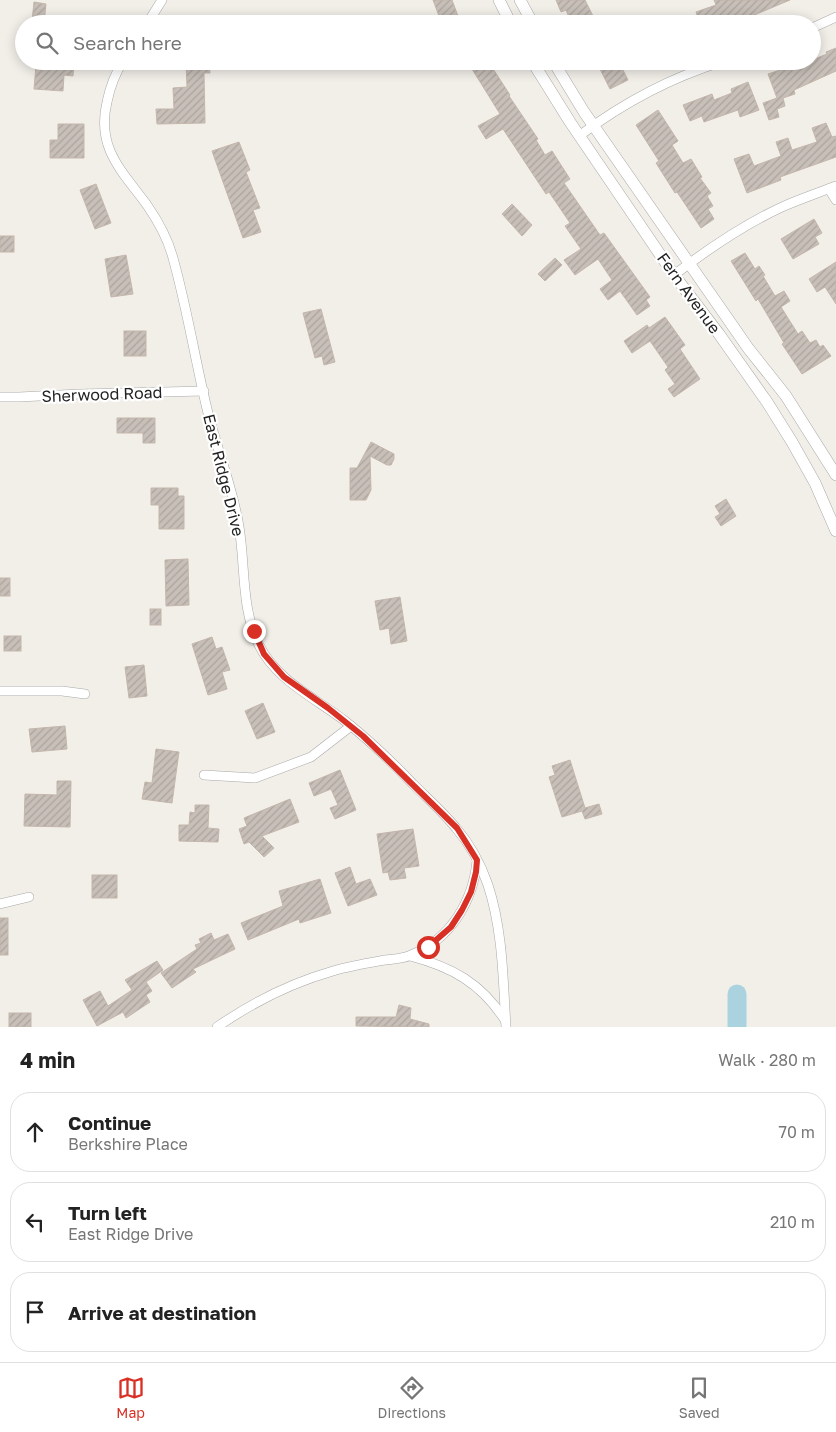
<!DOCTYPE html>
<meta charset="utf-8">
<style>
body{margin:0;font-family:"Golos Text",sans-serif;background:#f6f6f6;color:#222}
.stop{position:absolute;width:15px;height:15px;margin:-11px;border:4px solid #d93025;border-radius:50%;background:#fff}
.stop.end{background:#d93025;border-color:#fff;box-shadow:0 1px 5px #0008}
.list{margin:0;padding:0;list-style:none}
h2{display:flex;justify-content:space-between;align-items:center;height:65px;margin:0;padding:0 20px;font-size:21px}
h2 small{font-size:16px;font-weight:400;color:#767676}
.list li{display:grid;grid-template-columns:32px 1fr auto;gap:15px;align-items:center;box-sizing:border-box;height:80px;margin:0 10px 10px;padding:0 10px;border:1px solid #e0e0e0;border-radius:20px}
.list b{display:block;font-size:19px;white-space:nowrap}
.list p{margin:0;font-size:16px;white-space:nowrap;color:#767676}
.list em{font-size:16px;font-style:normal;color:#767676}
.icon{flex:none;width:28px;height:28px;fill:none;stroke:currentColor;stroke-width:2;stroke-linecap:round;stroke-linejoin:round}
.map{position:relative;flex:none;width:836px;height:1027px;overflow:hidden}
.search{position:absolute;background:#fff;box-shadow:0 2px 12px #0003;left:15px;right:15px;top:15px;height:55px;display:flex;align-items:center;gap:12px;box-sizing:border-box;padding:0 18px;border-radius:28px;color:#767676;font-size:19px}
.sheet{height:335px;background:#fff}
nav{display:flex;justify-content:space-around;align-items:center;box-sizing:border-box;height:70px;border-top:1px solid #e0e0e0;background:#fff;font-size:14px;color:#767676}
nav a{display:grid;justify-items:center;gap:2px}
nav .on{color:#d93025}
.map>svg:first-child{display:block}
</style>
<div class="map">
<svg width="836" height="1027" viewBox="0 0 836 1027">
<defs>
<pattern id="building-hatch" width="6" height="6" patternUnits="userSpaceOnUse" patternTransform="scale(1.25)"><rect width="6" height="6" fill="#c7bfb8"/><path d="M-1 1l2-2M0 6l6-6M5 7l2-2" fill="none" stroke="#aba49e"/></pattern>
</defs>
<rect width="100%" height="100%" fill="#f2efe9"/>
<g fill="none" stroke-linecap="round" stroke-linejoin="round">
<polyline stroke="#aad3df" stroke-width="19" points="737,994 737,1027"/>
</g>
<g fill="url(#building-hatch)" stroke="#c4b6ab">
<polygon points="433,0 452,0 461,24 442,24"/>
<polygon points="556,0 585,0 597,24 572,24 566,10 561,12"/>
<polygon points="714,0 790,0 752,16 753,18 739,24 700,24 696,12 716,5"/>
<polygon points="34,2 46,4 44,23 32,21"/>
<polygon points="836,48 836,71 794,90 795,94 783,98 785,106 777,109 779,117 769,120 763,103 777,98 768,74 786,68 787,70 809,61 812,61 812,60 827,54 826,52"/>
<polygon points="54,61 74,61 73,76 64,75 63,91 34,89 36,65 53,67"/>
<polygon points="186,61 209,61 210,73 204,73 205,123 157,124 156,109 174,109 173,88 187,87"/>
<polygon points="467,61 488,61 510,95 509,96 538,139 536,140 545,155 552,151 570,179 564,183 600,235 604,233 650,297 646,300 650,306 637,315 620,291 608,300 600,289 612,280 598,259 575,275 564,260 581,249 565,226 570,223 549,192 546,194 503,129 486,139 478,126 500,114"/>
<polygon points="596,61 621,61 624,67 622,68 628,80 610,89"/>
<polygon points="748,82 759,110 740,117 738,110 704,122 702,116 690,121 683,105 712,94 714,100 732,93 731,89"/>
<polygon points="658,110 678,141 672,145 683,163 691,159 702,177 700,178 711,193 707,196 713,206 708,209 714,219 701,228 677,192 675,193 656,163 659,161 636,125"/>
<polygon points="826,123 832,137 836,136 836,157 780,177 781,180 747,193 734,159 749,154 754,166 781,156 776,142 788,138 792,150 817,142 812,128"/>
<polygon points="58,124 84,124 84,158 50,158 50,140 58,140"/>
<polygon points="239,142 250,170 246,172 260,208 253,210 261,232 243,238 212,151"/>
<polygon points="96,184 111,223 95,229 80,190"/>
<polygon points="512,204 532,225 522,236 502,214"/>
<polygon points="814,219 822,233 815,237 819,244 793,259 781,239"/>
<rect x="0" y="236" width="14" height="16"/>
<polygon points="745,253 755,269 759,266 765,275 763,276 775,296 784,291 790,301 781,307 798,334 802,331 810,343 816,340 820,347 823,345 831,356 802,374 782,344 784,343 758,299 756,301 731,261"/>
<polygon points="126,255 133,294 111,297 105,259"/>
<polygon points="555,258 562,265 545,281 538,274"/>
<polygon points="836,262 836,304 825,287 817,292 809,279"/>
<polygon points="321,309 335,362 324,365 322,356 315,358 303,313"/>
<polygon points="665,317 685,345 680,349 700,379 674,397 668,389 675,384 665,370 668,367 650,341 632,353 624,341 647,325 649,328"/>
<rect x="124" y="331" width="22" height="25"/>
<polygon points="117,418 155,418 155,443 143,443 143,433 117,433"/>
<polygon points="371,442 394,454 394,459 391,465 387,465 370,456 371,490 366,500 350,500 350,468 357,468"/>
<polygon points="151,488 178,488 178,496 184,496 184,529 159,529 159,505 151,505"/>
<polygon points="726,499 736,516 721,526 715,517 720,514 715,506"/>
<polygon points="188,559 189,605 166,606 165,560"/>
<rect x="0" y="578" width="10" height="18"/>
<polygon points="400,597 407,641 391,644 389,628 380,630 375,601"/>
<rect x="150" y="609" width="11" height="16"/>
<rect x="4" y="636" width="17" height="15"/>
<polygon points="212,637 216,649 222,647 230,670 222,672 227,689 208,695 192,644"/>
<polygon points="144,665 147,696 129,698 125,667"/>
<polygon points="263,703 275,732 257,739 245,711"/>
<polygon points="65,726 67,749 32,752 29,729"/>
<polygon points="156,749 179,752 172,803 142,799 145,782 152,783"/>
<polygon points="570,760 585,808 599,804 602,814 585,819 582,811 562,817 549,777 555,775 552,766"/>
<polygon points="340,770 356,810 335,819 330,808 338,805 331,789 314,796 309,783"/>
<polygon points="57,781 71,781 70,827 24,826 25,794 57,795"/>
<polygon points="290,799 299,822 262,836 274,848 264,857 249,842 244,844 239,829 247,826 244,818"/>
<polygon points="195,805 209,805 208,828 219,829 218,842 179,841 179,825 189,825 190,812 195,813"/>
<polygon points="413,829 419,866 404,868 406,878 390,880 388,872 383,873 377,834"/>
<polygon points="350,867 356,884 370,879 377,895 348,906 335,873"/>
<rect x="92" y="875" width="25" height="23"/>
<polygon points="320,879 331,913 300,923 299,919 248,940 241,923 283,906 279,891"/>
<rect x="0" y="918" width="8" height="37"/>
<polygon points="211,933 214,940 228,934 235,949 193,969 196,972 172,988 161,973 197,949 195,945 201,943 199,939"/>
<polygon points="157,961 163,970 146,982 152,991 146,995 150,1002 126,1018 123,1012 97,1026 83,1000 100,991 108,1006 132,990 125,980"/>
<polygon points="399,1005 411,1008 410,1019 429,1024 429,1027 356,1026 356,1017 396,1017"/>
<rect x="9" y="1013" width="22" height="14"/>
</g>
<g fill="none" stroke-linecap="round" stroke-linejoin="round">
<defs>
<g id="minor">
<polyline points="147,24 162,0"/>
<polyline points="812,28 836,17"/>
<path d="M123,61C115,74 110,87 107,102C96,148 122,171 147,205C158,221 168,239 173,258C187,308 195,359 207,409C216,446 231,483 238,521C246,561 240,607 259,645C276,680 315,698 345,721C369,740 392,762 413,784C428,799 443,812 456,828C470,844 481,865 488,885C503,931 503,980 506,1027"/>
<path d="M579,136C623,103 672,77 724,61"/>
<polyline points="829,189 836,200"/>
<path d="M674,275C708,249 743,225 782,207C800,199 818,193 836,186"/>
<polyline points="0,397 19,397 80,394 204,391"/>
<polyline points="0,691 62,691 85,694"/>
<polyline points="204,775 255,778 311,757 351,726"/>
<polyline points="0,904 29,897"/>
<path d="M410,956C452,967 481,983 505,1020"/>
<path d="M217,1027C253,1002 291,983 333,971C350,966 368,963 385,960C393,959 403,959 411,955C451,939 473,901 477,861"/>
</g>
<g id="tertiary">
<polyline points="499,0 511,24"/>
<polyline points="520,0 533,24"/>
<polyline points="532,61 570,122 674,275 719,334 767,402 792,442 815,483 836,531"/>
<polyline points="553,61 584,112 723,312 748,348 786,396 836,475"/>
</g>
</defs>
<use href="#minor" stroke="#a9a9a9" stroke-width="10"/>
<use href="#tertiary" stroke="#a9a9a9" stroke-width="12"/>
<use href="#minor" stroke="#fff" stroke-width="9"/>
<use href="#tertiary" stroke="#fff" stroke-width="11"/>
</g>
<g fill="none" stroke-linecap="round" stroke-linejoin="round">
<polyline stroke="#d93025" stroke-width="6" points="254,631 264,654 284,677 328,708 363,736 457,828 477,860 476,872 471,892 462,910 451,927 428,947"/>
</g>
<g text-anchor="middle" stroke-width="4.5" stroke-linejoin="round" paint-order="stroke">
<g font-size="16" fill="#222" stroke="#fff">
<text transform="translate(689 293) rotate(54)" y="6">Fern Avenue</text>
<text transform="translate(102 394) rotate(-2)" y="6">Sherwood Road</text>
<text transform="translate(224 475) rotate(76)" y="6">East Ridge Drive</text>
</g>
</g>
</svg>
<div class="stop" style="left:428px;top:947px"></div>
<div class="stop end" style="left:254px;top:631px"></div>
<div class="search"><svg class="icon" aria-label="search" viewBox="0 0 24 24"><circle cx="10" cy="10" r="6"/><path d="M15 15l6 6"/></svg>Search here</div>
</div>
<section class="sheet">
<h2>4 min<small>Walk · 280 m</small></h2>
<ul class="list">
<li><svg class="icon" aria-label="ahead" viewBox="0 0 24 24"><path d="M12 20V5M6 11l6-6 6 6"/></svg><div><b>Continue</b><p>Berkshire Place</p></div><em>70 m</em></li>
<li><svg class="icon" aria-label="left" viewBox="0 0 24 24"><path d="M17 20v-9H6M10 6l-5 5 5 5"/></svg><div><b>Turn left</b><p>East Ridge Drive</p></div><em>210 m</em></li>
<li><svg class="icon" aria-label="arrive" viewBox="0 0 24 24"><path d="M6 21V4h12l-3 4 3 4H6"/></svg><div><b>Arrive at destination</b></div></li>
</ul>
</section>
<nav>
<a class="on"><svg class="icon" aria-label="map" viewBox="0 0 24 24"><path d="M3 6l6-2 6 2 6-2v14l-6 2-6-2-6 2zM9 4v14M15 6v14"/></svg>Map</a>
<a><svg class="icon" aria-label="directions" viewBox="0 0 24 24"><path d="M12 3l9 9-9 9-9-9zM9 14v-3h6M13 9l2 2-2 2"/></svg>Directions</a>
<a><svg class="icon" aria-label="saved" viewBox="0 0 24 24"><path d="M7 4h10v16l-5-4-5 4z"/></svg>Saved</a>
</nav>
